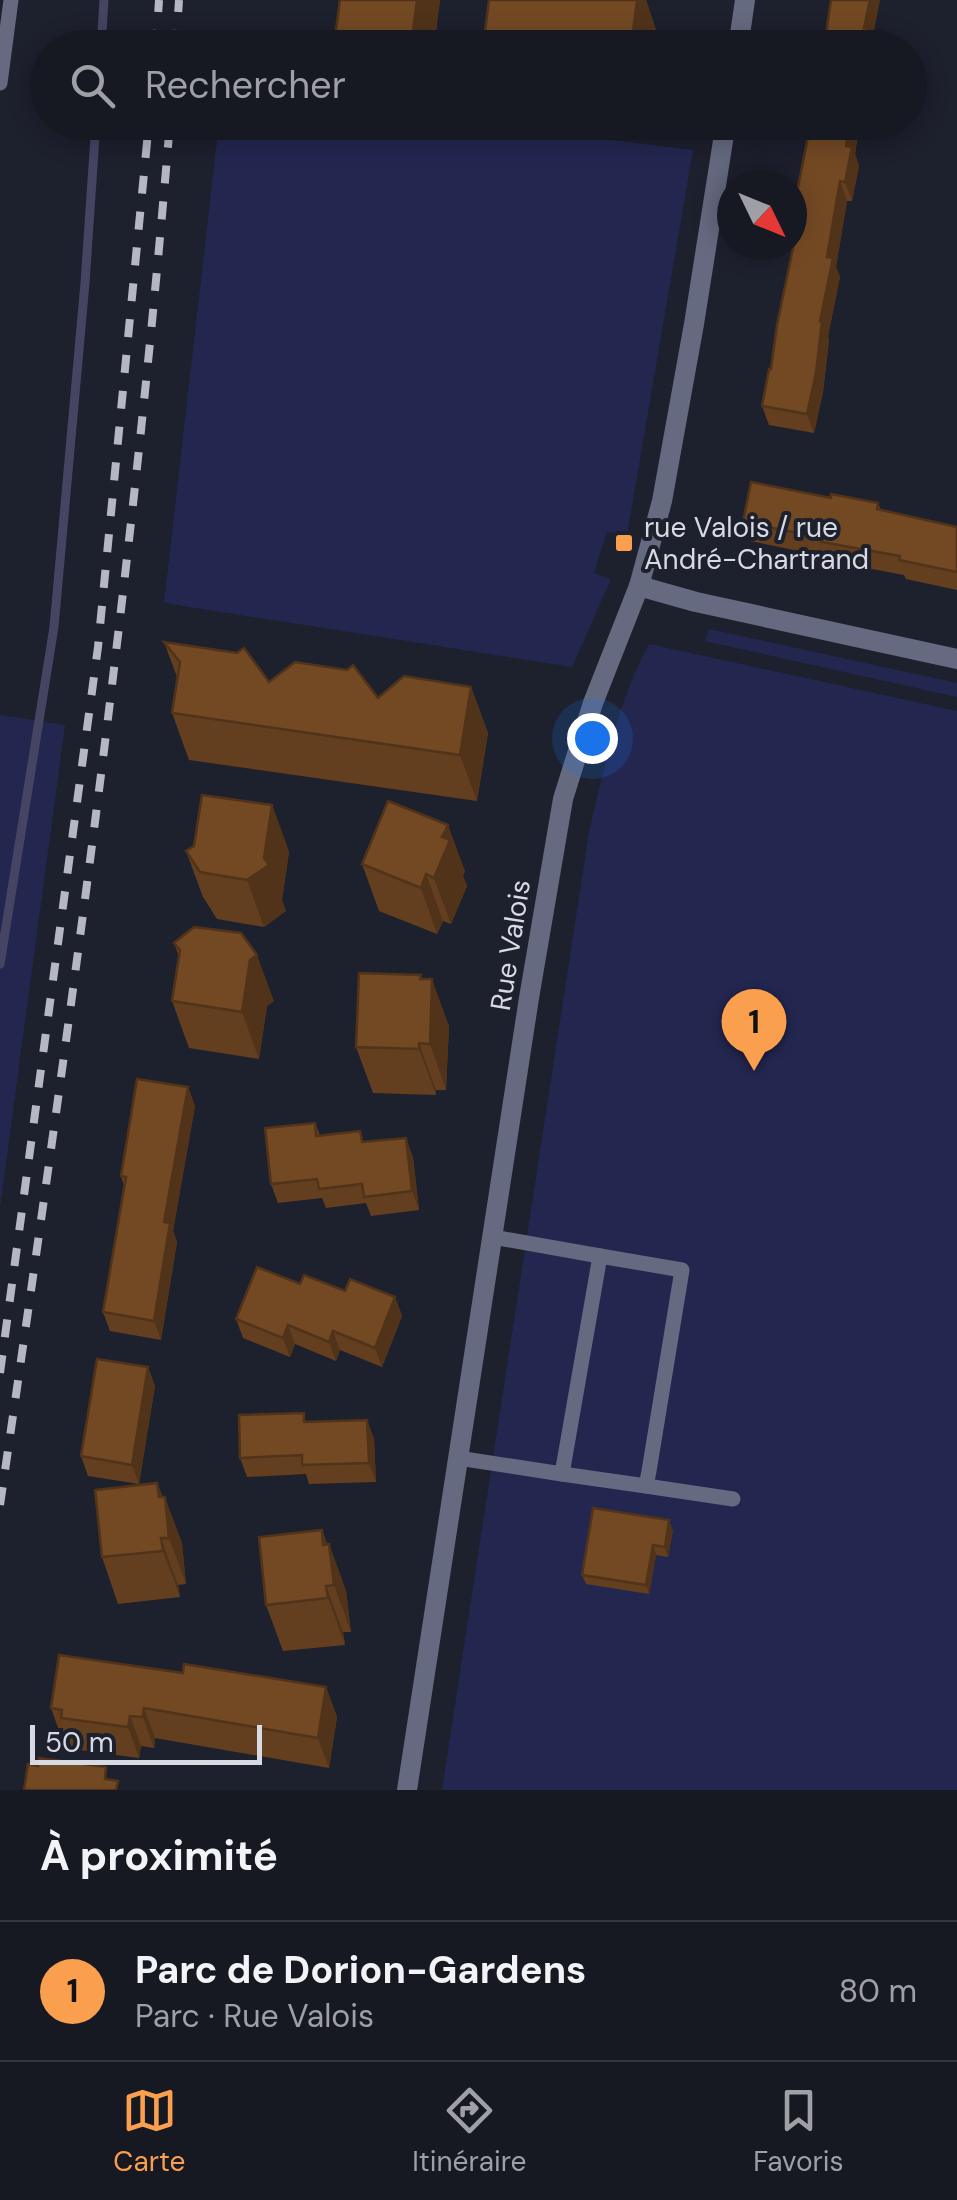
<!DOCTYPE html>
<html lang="fr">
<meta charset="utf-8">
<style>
body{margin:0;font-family:"DM Sans",sans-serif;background:#1f212a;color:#f1f3f6}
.compass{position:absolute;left:717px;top:170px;width:90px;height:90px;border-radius:50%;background:#161822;box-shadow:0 5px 25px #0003;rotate:133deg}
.scale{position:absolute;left:30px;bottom:25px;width:232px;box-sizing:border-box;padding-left:10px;border:5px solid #d7d9e3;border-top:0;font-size:28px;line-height:35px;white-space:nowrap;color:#d7d9e3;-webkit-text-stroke:8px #1d202d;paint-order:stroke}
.you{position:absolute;left:592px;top:738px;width:35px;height:35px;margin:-25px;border:8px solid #fff;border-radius:50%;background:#1a73e8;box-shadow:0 0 0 15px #1a73e833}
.badge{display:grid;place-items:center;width:65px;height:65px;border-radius:50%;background:#fa9f4e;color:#111;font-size:32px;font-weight:700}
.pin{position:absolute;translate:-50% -82px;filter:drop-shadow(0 2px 5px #0008)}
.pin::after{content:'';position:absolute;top:52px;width:35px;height:30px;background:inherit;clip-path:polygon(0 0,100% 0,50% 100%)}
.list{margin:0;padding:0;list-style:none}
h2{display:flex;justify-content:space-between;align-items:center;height:130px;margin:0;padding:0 40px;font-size:42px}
h2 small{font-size:32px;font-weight:400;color:#9ea0a5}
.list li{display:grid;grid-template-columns:65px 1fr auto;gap:30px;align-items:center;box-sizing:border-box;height:140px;padding:0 40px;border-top:2px solid #353740}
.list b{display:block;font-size:38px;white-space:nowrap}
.list p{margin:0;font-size:32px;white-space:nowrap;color:#9ea0a5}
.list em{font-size:32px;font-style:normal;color:#9ea0a5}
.icon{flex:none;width:55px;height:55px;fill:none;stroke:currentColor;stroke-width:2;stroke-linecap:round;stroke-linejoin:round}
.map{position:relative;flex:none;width:957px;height:1790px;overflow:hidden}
.search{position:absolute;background:#161822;box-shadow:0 5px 25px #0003;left:30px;right:30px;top:30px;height:110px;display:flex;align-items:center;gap:25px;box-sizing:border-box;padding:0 35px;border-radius:55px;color:#9ea0a5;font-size:38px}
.sheet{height:270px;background:#161822}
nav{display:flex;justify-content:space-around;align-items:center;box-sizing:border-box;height:140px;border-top:2px solid #353740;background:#161822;font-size:28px;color:#9ea0a5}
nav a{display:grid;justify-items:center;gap:5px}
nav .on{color:#fa9f4e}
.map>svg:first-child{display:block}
</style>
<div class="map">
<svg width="957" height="1790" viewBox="0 0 957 1790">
<rect width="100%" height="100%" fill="#1d202d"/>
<g fill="#232750">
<polygon points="459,122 693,150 627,535 607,532 594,573 611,579 572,667 164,603 219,123"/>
<polygon points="709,629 957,683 957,697 705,641"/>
<path d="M649,644L957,711V1790H442L589,832C603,770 619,699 649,644Z"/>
<polygon points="0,715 65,725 0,1207"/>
</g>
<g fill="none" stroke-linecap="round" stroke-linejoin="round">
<g stroke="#454463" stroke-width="9">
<polyline points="101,48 104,0"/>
<polyline points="0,964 54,627 85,283 96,122"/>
</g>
<g stroke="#666a80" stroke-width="15">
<polyline points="0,83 11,0"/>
<polyline points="458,1458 562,1474 600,1256 493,1237"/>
<polyline points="562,1474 646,1486 649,1471 682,1270 600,1256"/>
<polyline points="646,1486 733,1499"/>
</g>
<polyline stroke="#666a80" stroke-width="20" points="639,586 696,602 957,659"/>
<g stroke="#666a80" stroke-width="20">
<polyline points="738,48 745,0"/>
<polyline points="407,1790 529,998 563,799 593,703 639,586 662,501 694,324 726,122"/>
</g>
<g stroke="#b5b7c2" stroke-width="8" stroke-dasharray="18 18" stroke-linecap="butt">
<polyline points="156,48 159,0"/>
<polyline points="176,48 179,0"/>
<polyline points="0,1373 98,647 149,122"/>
<path d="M0,1505C67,1045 132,586 170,122"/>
</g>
</g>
<g fill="#633f1f">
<polygon points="340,0 440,0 434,48 339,48 335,37"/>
<polygon points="489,0 646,0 656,30 654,48 487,48 484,39"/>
<polygon points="811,122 860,122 855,154 859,166 852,201 847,201 836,267 840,277 828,336 829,340 823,392 814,433 769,425 762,406 771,369 794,244 792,239 792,202 797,192"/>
<polygon points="831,498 878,503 881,510 957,527 957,590 906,579 904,575 829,561 828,557 750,541 743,522"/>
<polygon points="164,642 269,682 378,698 471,687 488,733 477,801 189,760 172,713 177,677"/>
<polygon points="272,805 289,852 282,900 286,911 264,927 217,919 203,897 186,851"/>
<polygon points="362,864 465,871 463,876 467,886 451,924 443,921 437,934 379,911"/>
<polygon points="174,943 274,1001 267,1006 259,1059 189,1048 172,1001 179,957"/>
<polygon points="422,979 449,1026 446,1090 436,1090 436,1095 373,1093 356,1047"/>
<polygon points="188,1087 195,1106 173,1231 177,1242 161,1340 110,1331 103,1312 124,1186 121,1176"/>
<polygon points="315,1123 320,1135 364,1142 413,1157 419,1210 371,1216 366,1203 326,1208 322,1198 278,1203 271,1184"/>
<polygon points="300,1284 395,1297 402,1316 382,1367 340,1350 336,1361 295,1344 290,1357 243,1338 236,1319"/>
<polygon points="148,1367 155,1386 139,1484 88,1476 81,1456"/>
<polygon points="367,1420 374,1439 376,1482 309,1484 306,1474 247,1477 240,1458 307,1421"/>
<polygon points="157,1483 182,1543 186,1584 178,1585 180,1597 118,1604 102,1557"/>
<polygon points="322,1530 327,1544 329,1544 346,1591 351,1632 343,1632 345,1645 283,1651 266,1605"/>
<polygon points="673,1530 668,1557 656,1555 649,1594 586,1584 582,1575"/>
<polygon points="183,1673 326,1687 337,1717 329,1768 155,1738 154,1748 141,1746 139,1758 72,1749 69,1740 62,1739 51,1708"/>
</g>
<g fill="#503319">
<polygon points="417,0 440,0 434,48 411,46"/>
<polygon points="637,0 646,0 656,30 654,48 631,48"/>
<polygon points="870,0 880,0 872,42 874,48 864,48 864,28"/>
<polygon points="850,122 860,122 855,154 859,166 852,201 845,182 846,146"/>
<polygon points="840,181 847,201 836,267 840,277 828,336 829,340 823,392 814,433 807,414 827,257"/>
<polygon points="471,687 488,733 477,801 460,755"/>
<polygon points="272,805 289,852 282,900 286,911 264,927 247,880 264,858"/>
<polygon points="448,825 465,871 463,876 467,886 451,924 434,878 442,837"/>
<polygon points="426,874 443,921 437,934 421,888"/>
<polygon points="257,955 274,1001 267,1006 259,1059 242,1012 250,960"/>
<polygon points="421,975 431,1003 432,979 449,1026 446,1090 430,1044"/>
<polygon points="419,1043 436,1090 436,1095 419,1049"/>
<polygon points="188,1087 195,1106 173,1231 177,1242 161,1340 154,1321 164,1222"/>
<polygon points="406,1138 413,1157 419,1210 412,1191"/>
<polygon points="395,1297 402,1316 382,1367 375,1348"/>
<polygon points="288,1325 295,1344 290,1357 283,1338"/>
<polygon points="333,1331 340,1350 336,1361 329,1342"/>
<polygon points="148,1367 155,1386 139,1484 132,1465"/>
<polygon points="367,1420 374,1439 376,1482 369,1463"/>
<polygon points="157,1483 166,1507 165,1497 182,1543 186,1584 169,1538 159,1497"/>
<polygon points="669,1520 673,1530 668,1557 665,1547"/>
<polygon points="322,1530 331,1555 329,1544 346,1591 351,1632 334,1585 323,1545"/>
<polygon points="161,1538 178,1585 180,1597 163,1551"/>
<polygon points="653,1545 656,1555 649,1594 646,1585"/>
<polygon points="326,1586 343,1632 345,1645 328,1598"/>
<polygon points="326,1687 337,1717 329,1768 318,1738"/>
<polygon points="144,1708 155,1738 154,1748 143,1717"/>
<polygon points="130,1716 141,1746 139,1758 128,1727"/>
</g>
<g fill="#734924" stroke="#503319" stroke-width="2.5">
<polygon points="340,0 417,0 411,46 335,37"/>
<polygon points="489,0 637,0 631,48 545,48 484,39"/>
<polygon points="831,0 870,0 864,28 867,28 864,48 824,48"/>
<polygon points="811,122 850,122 846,146 852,147 845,182 840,181 827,257 833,258 820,321 822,321 816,373 807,414 762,406 769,369 771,369 777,325 797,229 792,228 792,202 794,191 797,192"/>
<polygon points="751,482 831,498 831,494 878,503 877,509 957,527 957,572 899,560 900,556 822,542 823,538 743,522"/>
<polygon points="164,642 237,653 244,648 269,682 295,662 347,670 353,665 378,698 404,676 471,687 460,755 172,713 180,662"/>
<polygon points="202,795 272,805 264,858 269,865 247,880 200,872 186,851 194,846"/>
<polygon points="388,801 448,825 442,837 450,840 434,878 426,874 421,888 362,864"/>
<polygon points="194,927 241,933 257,955 250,960 242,1012 172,1001 180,950 174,943"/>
<polygon points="359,973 421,975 420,979 432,979 430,1044 419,1043 419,1049 356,1047"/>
<polygon points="137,1079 188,1087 164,1222 170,1223 154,1321 103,1312 126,1177 121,1176"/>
<polygon points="315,1123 316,1136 360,1131 362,1142 406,1138 412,1191 364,1197 362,1184 319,1189 317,1179 271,1184 265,1128"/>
<polygon points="257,1267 300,1284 304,1275 345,1291 350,1279 395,1297 375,1348 333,1331 329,1342 288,1325 283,1338 236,1319"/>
<polygon points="97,1359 148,1367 132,1465 81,1456"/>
<polygon points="304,1413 304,1422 367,1420 369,1463 302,1465 302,1455 240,1458 239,1415"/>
<polygon points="157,1483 159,1497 165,1497 169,1538 161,1538 163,1551 102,1557 95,1490"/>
<polygon points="593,1508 669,1520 665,1547 653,1545 646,1585 582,1575"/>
<polygon points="322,1530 323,1545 329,1544 334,1585 326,1586 328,1598 266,1605 259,1537"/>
<polygon points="59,1655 183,1673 184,1664 326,1687 318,1738 144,1708 143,1717 130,1716 128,1727 61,1718 62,1710 51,1708"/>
<polygon points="39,1758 106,1767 105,1779 118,1781 116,1790 24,1790 28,1764 38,1766"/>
</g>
<rect fill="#fa9f4e" stroke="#1d202d" stroke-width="4" x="614" y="533" width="20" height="20" rx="5"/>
<g text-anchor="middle" stroke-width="8" stroke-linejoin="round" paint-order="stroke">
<g font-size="28" fill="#d7d9e3" stroke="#1d202d" text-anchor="start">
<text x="644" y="537">rue Valois / rue<tspan x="644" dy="32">André-Chartrand</tspan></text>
</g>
<g font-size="28" fill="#d7d9e3" stroke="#1d202d">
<text transform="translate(510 945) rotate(-81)" y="10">Rue Valois</text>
</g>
</g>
</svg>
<svg class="compass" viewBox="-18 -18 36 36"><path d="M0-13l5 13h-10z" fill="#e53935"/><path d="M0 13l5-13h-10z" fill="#9ea0a5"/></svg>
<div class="scale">50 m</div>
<div class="you"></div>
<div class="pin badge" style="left:754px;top:1071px">1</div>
<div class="search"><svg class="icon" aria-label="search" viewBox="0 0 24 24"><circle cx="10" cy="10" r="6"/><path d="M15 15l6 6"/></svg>Rechercher</div>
</div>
<section class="sheet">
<h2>À proximité<small></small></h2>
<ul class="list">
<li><span class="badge">1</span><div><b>Parc de Dorion-Gardens</b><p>Parc · Rue Valois</p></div><em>80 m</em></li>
</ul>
</section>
<nav>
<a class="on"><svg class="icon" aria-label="map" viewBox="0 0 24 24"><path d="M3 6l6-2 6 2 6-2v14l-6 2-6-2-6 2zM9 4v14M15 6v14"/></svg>Carte</a>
<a><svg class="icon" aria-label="directions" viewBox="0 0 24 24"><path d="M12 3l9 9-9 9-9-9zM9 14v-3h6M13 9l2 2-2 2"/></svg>Itinéraire</a>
<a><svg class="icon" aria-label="saved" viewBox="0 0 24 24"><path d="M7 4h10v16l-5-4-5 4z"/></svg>Favoris</a>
</nav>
